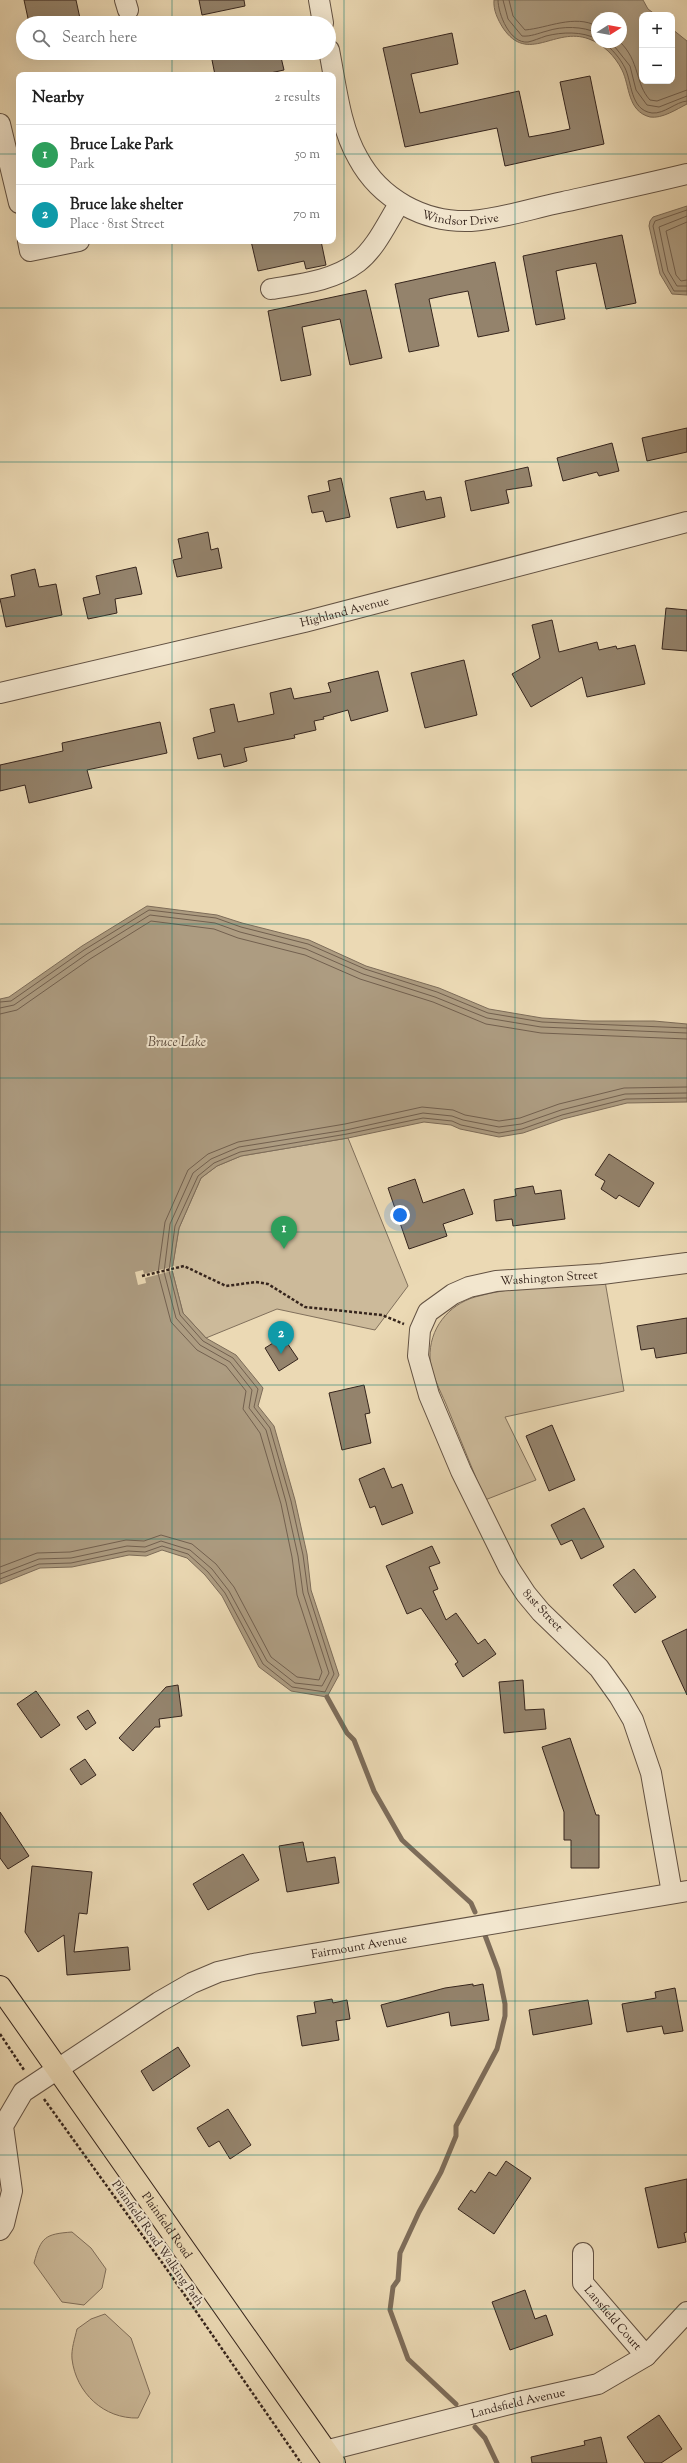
<!DOCTYPE html>
<meta charset="utf-8">
<style>
body{margin:0;font-family:"Sorts Mill Goudy",serif;background:#f2f2f2;color:#222}
.controls{position:absolute;right:12px;top:12px;display:grid;overflow:hidden;border-radius:8px;box-shadow:0 4px 16px #0002}
.controls button{width:36px;height:36px;display:grid;place-items:center;padding:0;border:0;border-bottom:1px solid #e0e0e0;background:#fff;color:#222;font:20px sans-serif}
.compass{position:absolute;left:591px;top:12px;width:36px;height:36px;border-radius:50%;background:#fff;box-shadow:0 4px 16px #0002;rotate:79deg}
.you{position:absolute;left:400px;top:1215px;width:14px;height:14px;margin:-10px;border:3px solid #fff;border-radius:50%;background:#1a73e8;box-shadow:0 0 0 6px #1a73e833}
.badge{display:grid;place-items:center;width:26px;height:26px;border-radius:50%;background:#8f2418;color:#fff;font-size:13px;font-weight:700}
.pin{position:absolute;translate:-50% -33px;filter:drop-shadow(0 1px 2px #0008)}
.pin::after{content:'';position:absolute;top:21px;width:14px;height:12px;background:inherit;clip-path:polygon(0 0,100% 0,50% 100%)}
.list{margin:0;padding:0;list-style:none}
h2{display:flex;justify-content:space-between;align-items:center;height:52px;margin:0;padding:0 16px;font-size:17px}
h2 small{font-size:13px;font-weight:400;color:#767676}
.list li{display:grid;grid-template-columns:26px 1fr auto;gap:12px;align-items:center;box-sizing:border-box;height:60px;padding:0 16px;border-top:1px solid #e0e0e0}
.list b{display:block;font-size:15px;white-space:nowrap}
.list p{margin:0;font-size:13px;white-space:nowrap;color:#767676}
.list em{font-size:13px;font-style:normal;color:#767676}
.icon{flex:none;width:22px;height:22px;fill:none;stroke:currentColor;stroke-width:2;stroke-linecap:round;stroke-linejoin:round}
.map{position:relative;flex:none;width:687px;height:2463px;overflow:hidden}
.search{position:absolute;background:#fff;box-shadow:0 4px 16px #0002;left:16px;top:16px;width:320px;height:44px;display:flex;align-items:center;gap:10px;box-sizing:border-box;padding:0 14px;border-radius:22px;color:#767676;font-size:15px}
.panel{position:absolute;background:#fff;box-shadow:0 4px 16px #0002;left:16px;top:72px;width:320px;height:172px;border-radius:8px}
.map>svg:first-child{display:block}
</style>
<div class="map">
<svg width="687" height="2463" viewBox="0 0 687 2463">
<rect width="100%" height="100%" fill="#ebd9b4"/>
<filter id="stains"><feTurbulence type="fractalNoise" baseFrequency=".005" numOctaves="4"/><feColorMatrix values="0 0 0 0 .2 0 0 0 0 .09 0 0 0 0 .02 0 0 0 .5 -.17"/></filter>
<radialGradient id="worn" r=".72"><stop offset=".6" stop-color="#630" stop-opacity="0"/><stop offset="1" stop-color="#630" stop-opacity=".3"/></radialGradient>
<g fill="#ccba9a" stroke="#81705c">
<polygon points="348,1138 408,1286 375,1330 277,1309 206,1338 183,1313 172,1270 179,1228 201,1178 217,1166 241,1156"/>
<path d="M605,1281L624,1391L505,1417L536,1480L485,1500C472,1468 459,1436 446,1404C440,1390 431,1374 430,1358C429,1329 448,1305 475,1297C513,1286 565,1285 605,1281Z"/>
<path d="M72,2232L91,2248L106,2269L102,2288L84,2305L62,2302L34,2263C41,2237 45,2234 72,2232Z"/>
<path d="M105,2314L131,2338L150,2393L138,2418C104,2419 76,2393 72,2359C71,2349 75,2338 77,2329L91,2319Z"/>
</g>
<g fill="#ad9c81" stroke="#7d6c59" fill-rule="evenodd">
<path d="M494,0H643L648,9L656,15H642V81H672V29L687,41V104C677,109 662,119 650,117C627,111 630,86 622,70C615,56 603,44 589,39C555,26 528,65 503,28C498,20 493,10 494,0ZM597,18H621V42H597Z"/>
<polygon points="687,206 687,295 672,294 660,274 649,226 650,221 653,217"/>
<polygon points="147,906 217,915 242,923 309,940 366,966 439,988 489,1009 542,1018 591,1021 654,1021 687,1024 687,1102 627,1103 563,1119 523,1133 499,1137 460,1129 451,1125 424,1122 348,1138 241,1156 217,1166 201,1178 179,1228 172,1270 183,1313 206,1338 236,1355 263,1388 258,1406 274,1426 295,1500 307,1554 311,1590 339,1675 327,1697 291,1691 259,1667 222,1596 205,1575 187,1558 162,1550 146,1556 129,1555 72,1567 40,1568 0,1584 0,999 9,997 82,946"/>
</g>
<polygon fill="#ebd9b4" points="175,1266 175,1270 145,1278 146,1283 138,1285 135,1272 143,1270 144,1274"/>
<g fill="none" stroke-linecap="round" stroke-linejoin="round">
<g stroke="#72604f" stroke-width="1">
<path d="M498,0C498,14 510,44 528,42C533,41 540,38 546,36C562,32 582,31 597,39"/>
<path d="M503,0L508,19L522,36C530,37 539,33 547,31C562,26 583,26 597,33"/>
<path d="M509,0L513,16L525,30C548,28 574,14 597,26"/>
<path d="M603,42C612,49 620,58 625,68C632,82 630,110 652,113C665,114 675,102 687,101"/>
<polyline points="611,42 630,66 636,90 647,105 659,107 687,96"/>
<path d="M620,42C640,61 635,84 650,100L657,101L687,90"/>
<polyline points="687,210 655,221 653,226 663,272 674,291 687,291"/>
<polyline points="687,216 659,227 668,271 677,286 687,286"/>
<polyline points="687,222 666,231 676,275 681,281 687,280"/>
<polyline points="0,1002 11,1001 84,950 149,910 216,918 241,927 308,944 365,969 437,992 488,1013 542,1022 687,1028"/>
<polyline points="0,1008 14,1005 87,954 150,915 215,923 240,932 306,949 363,974 435,997 487,1018 541,1027 687,1033"/>
<polyline points="0,1014 17,1010 90,959 151,921 214,929 238,938 305,955 360,979 433,1002 486,1024 541,1033 687,1039"/>
<polyline points="0,1567 37,1553 70,1552 126,1540 144,1541 161,1535 192,1544 216,1564 234,1587 271,1657 297,1677 319,1680 322,1672 297,1595 292,1557 281,1504 260,1433 243,1409 246,1391 226,1366 197,1350 171,1322 158,1273 165,1222 188,1170 208,1154 238,1142 345,1124 422,1107 453,1110 465,1115 499,1121 520,1118 559,1104 624,1088 687,1087"/>
<polyline points="0,1574 39,1559 71,1558 127,1546 145,1547 161,1541 190,1550 212,1569 229,1591 267,1661 295,1683 322,1686 329,1673 303,1593 298,1556 286,1502 266,1430 249,1408 252,1390 230,1362 200,1345 176,1318 164,1272 170,1224 193,1173 211,1159 239,1147 346,1130 423,1113 452,1116 463,1120 499,1127 521,1124 561,1110 625,1094 687,1093"/>
<polyline points="0,1579 39,1564 71,1563 128,1551 145,1552 162,1546 188,1554 208,1572 225,1593 263,1664 292,1687 325,1692 334,1674 308,1592 303,1555 291,1501 270,1428 254,1407 258,1389 233,1358 203,1341 180,1315 169,1271 175,1226 198,1176 214,1163 240,1152 347,1134 423,1118 452,1121 461,1125 499,1133 522,1129 562,1115 626,1099 687,1098"/>
</g>
<g stroke="#7d6c59" stroke-width="5">
<polyline points="327,1697 347,1733 354,1740 374,1791 402,1840 471,1903 475,1912"/>
<polyline points="456,2404 408,2359 390,2310 393,2287 398,2280 400,2253 419,2212 441,2172 456,2136 456,2126 497,2049 505,2016 505,2004 498,1970 483,1930"/>
<polyline points="475,2427 485,2438 497,2463"/>
</g>
</g>
<g fill="#94836c" stroke="#36251d">
<polygon points="24,0 76,0 81,23 29,23"/>
<polygon points="199,0 244,0 245,6 202,15"/>
<polygon points="452,33 458,64 411,74 420,113 519,91 529,137 551,133 570,129 560,82 590,76 604,144 505,166 497,128 405,147 383,48"/>
<polygon points="222,53 280,53 284,70 261,75 215,75 211,55"/>
<polygon points="622,235 636,303 606,309 596,263 564,269 556,271 565,319 536,325 523,256"/>
<polygon points="251,241 321,241 326,265 306,269 304,261 258,271"/>
<polygon points="495,262 509,331 478,337 468,291 447,295 429,299 439,346 409,352 395,284"/>
<polygon points="366,290 382,358 350,365 340,319 302,327 311,375 281,381 268,311"/>
<polygon points="687,428 687,452 647,461 642,438"/>
<polygon points="612,443 619,471 599,476 597,472 563,481 557,458"/>
<polygon points="528,467 532,486 506,490 509,503 471,511 465,481"/>
<polygon points="341,478 350,517 326,522 323,511 312,513 308,496 330,491 328,481"/>
<polygon points="424,491 426,500 441,497 445,517 397,528 390,498"/>
<polygon points="208,532 211,550 218,548 222,568 177,577 173,560 182,558 178,539"/>
<polygon points="136,567 142,594 115,599 117,613 88,619 83,598 100,594 96,576"/>
<polygon points="35,569 39,587 56,584 62,615 6,627 0,599 15,596 11,575"/>
<polygon points="666,608 687,610 687,651 662,649"/>
<polygon points="552,620 559,652 597,642 599,650 616,646 617,649 635,645 645,684 587,697 582,677 531,707 512,674 540,658 532,625"/>
<polygon points="464,660 477,715 425,728 411,673"/>
<polygon points="378,671 388,711 351,721 348,710 323,717 324,719 314,721 316,730 294,735 295,738 244,748 247,761 241,763 224,767 221,754 198,759 193,738 215,732 210,709 234,704 238,722 274,714 270,693 291,688 294,699 331,692 328,683"/>
<polygon points="160,722 167,753 87,770 92,788 29,803 25,785 0,791 0,765 63,751 62,743"/>
<polygon points="609,1154 654,1183 639,1207 619,1195 616,1199 601,1189 605,1181 595,1175"/>
<polygon points="415,1179 423,1203 464,1189 473,1214 443,1224 447,1236 409,1249 388,1188"/>
<polygon points="533,1186 535,1194 561,1190 565,1219 513,1226 512,1219 496,1221 494,1200 516,1196 515,1189"/>
<polygon points="687,1318 687,1353 656,1358 654,1348 641,1350 637,1326"/>
<polygon points="283,1337 298,1359 279,1371 265,1348"/>
<polygon points="364,1385 370,1413 365,1414 371,1443 342,1450 329,1393"/>
<polygon points="552,1425 575,1480 549,1491 526,1436"/>
<polygon points="384,1468 392,1488 402,1484 413,1513 382,1525 375,1506 370,1508 359,1479"/>
<polygon points="584,1508 604,1547 581,1559 572,1540 561,1545 551,1525"/>
<polygon points="432,1546 440,1563 429,1567 438,1589 433,1591 446,1620 456,1613 478,1644 485,1639 496,1654 463,1677 455,1664 458,1662 421,1608 407,1614 386,1566"/>
<polygon points="634,1569 656,1597 635,1613 613,1585"/>
<polygon points="687,1629 687,1695 662,1641"/>
<polygon points="523,1680 525,1710 544,1709 546,1729 504,1733 499,1682"/>
<polygon points="178,1685 182,1716 159,1719 160,1727 155,1727 133,1751 119,1738 166,1687"/>
<polygon points="36,1691 60,1725 41,1738 17,1704"/>
<polygon points="88,1710 96,1723 86,1730 77,1717"/>
<polygon points="570,1738 596,1815 599,1815 599,1868 571,1868 571,1840 564,1840 564,1812 542,1747"/>
<polygon points="85,1759 96,1775 81,1785 70,1769"/>
<polygon points="0,1812 29,1856 8,1869 0,1858"/>
<polygon points="303,1842 307,1862 335,1857 339,1883 287,1892 279,1846"/>
<polygon points="243,1854 259,1880 208,1910 193,1884"/>
<polygon points="32,1866 92,1872 87,1914 79,1913 74,1952 128,1947 130,1970 67,1975 64,1935 38,1952 25,1932"/>
<polygon points="473,1984 473,1986 483,1984 489,2020 451,2026 449,2012 387,2027 381,2005 445,1988"/>
<polygon points="675,1988 683,2031 664,2034 662,2026 627,2032 622,2004 656,1998 655,1992"/>
<polygon points="332,1999 333,2003 347,2000 350,2019 336,2021 339,2040 302,2046 297,2016 316,2013 314,2002"/>
<polygon points="588,2000 592,2024 533,2035 529,2010"/>
<polygon points="178,2047 190,2066 153,2091 141,2071"/>
<polygon points="228,2109 251,2145 230,2159 219,2141 209,2147 197,2128"/>
<polygon points="506,2161 531,2178 494,2234 458,2209 471,2190 475,2193 489,2172 496,2176"/>
<polygon points="687,2179 687,2232 684,2233 686,2242 658,2248 645,2188"/>
<polygon points="525,2290 535,2319 546,2315 553,2335 510,2350 492,2302"/>
<polygon points="659,2415 682,2449 661,2463 645,2463 627,2437"/>
<polygon points="601,2437 607,2463 532,2463 531,2457 585,2445 584,2441"/>
</g>
<g fill="none" stroke-linecap="round" stroke-linejoin="round">
<defs>
<g id="minor">
<polyline points="125,0 128,10"/>
<polyline points="319,0 323,23"/>
<path id="s1" d="M329,50C336,85 340,127 358,158C380,199 424,223 471,221C501,219 533,208 563,202C604,193 646,184 687,174"/>
<polyline points="0,124 19,203"/>
<polyline points="28,241 30,251 79,241"/>
<path d="M271,289C301,284 333,281 358,262C376,248 387,223 399,204"/>
<path id="s2" d="M0,693L304,622L687,522"/>
<path id="s3" d="M672,1893L651,1773L633,1720L619,1696L599,1668L541,1612L526,1594L509,1568L461,1471L429,1395L418,1356L420,1330L428,1312L453,1294L469,1287L496,1281L602,1274L687,1263"/>
<path id="s4" d="M0,2230L4,2224L12,2191L3,2126L23,2092L159,2002L192,1983L218,1972L253,1964L687,1891"/>
<path id="s5" d="M583,2253V2283L646,2356"/>
<path id="s6" d="M325,2451L514,2403L598,2384L646,2356L687,2312"/>
</g>
<g id="major">
<path id="s7" d="M0,1987L334,2463"/>
</g>
</defs>
<use href="#minor" stroke="#635243" stroke-width="22"/>
<use href="#major" stroke="#36251d" stroke-width="24"/>
<g stroke="#36251d" stroke-width="2.5" stroke-dasharray="3 2" stroke-linecap="butt">
<polyline points="142,1276 184,1266 226,1286 256,1282 268,1284 305,1307 382,1315 404,1324"/>
<polyline points="0,2034 24,2070"/>
<polyline points="44,2099 166,2268 301,2463"/>
</g>
<use href="#minor" stroke="#f2e6ce" stroke-width="20"/>
<use href="#major" stroke="#ebd9b4" stroke-width="22"/>
</g>
<path fill="none" stroke="#0f766e" stroke-width="1" stroke-opacity="0.55" d="M172,0V23M344,0V2463M515,0V2463M172,53V75M0,154H19M333,154H687M172,241V2463M0,308H687M0,462H687M0,616H687M0,770H687M0,924H687M0,1078H687M0,1232H687M0,1385H687M0,1539H687M0,1693H687M0,1847H687M0,2001H687M0,2155H687M0,2309H687"/>
<g text-anchor="middle" stroke-width="4" stroke-linejoin="round" paint-order="stroke">
<g font-size="12" fill="#36251d" stroke="#f2e6ce">
<text dy="4" stroke="none"><textPath href="#s1" startOffset="238">Windsor Drive</textPath></text>
<text dy="4" stroke="none"><textPath href="#s2" startOffset="354">Highland Avenue</textPath></text>
<text dy="4" stroke="none"><textPath href="#s3" startOffset="781">Washington Street</textPath></text>
<text transform="translate(543 1610) rotate(47)" y="4">81st Street</text>
<text dy="4" stroke="none"><textPath href="#s4" startOffset="519">Fairmount Avenue</textPath></text>
<text dy="4" stroke="none"><textPath href="#s7" startOffset="291">Plainfield Road</textPath></text>
<text transform="translate(158 2243) rotate(55)" y="4">Plainfield Road Walking Path</text>
<text dy="4" stroke="none"><textPath href="#s5" startOffset="76">Lansfield Court</textPath></text>
<text dy="4" stroke="none"><textPath href="#s6" startOffset="199">Landsfield Avenue</textPath></text>
</g>
<g font-size="13" font-style="italic" fill="#5a493b" stroke="#f2e6ce">
<text x="177" y="1046">Bruce Lake</text>
</g>
</g>
<rect width="100%" height="100%" filter="url(#stains)"/>
<rect width="100%" height="100%" fill="url(#worn)"/>
</svg>
<div class="controls">
<button>+</button>
<button>−</button>
</div>
<svg class="compass" viewBox="-18 -18 36 36"><path d="M0-13l5 13h-10z" fill="#e53935"/><path d="M0 13l5-13h-10z" fill="#767676"/></svg>
<div class="you"></div>
<div class="pin badge" style="left:284px;top:1249px;background:#2e9e5b">1</div>
<div class="pin badge" style="left:281px;top:1354px;background:#0f9aa8">2</div>
<div class="search"><svg class="icon" aria-label="search" viewBox="0 0 24 24"><circle cx="10" cy="10" r="6"/><path d="M15 15l6 6"/></svg>Search here</div>
<section class="panel">
<h2>Nearby<small>2 results</small></h2>
<ul class="list">
<li><span class="badge" style="background:#2e9e5b">1</span><div><b>Bruce Lake Park</b><p>Park</p></div><em>50 m</em></li>
<li><span class="badge" style="background:#0f9aa8">2</span><div><b>Bruce lake shelter</b><p>Place · 81st Street</p></div><em>70 m</em></li>
</ul>
</section>
</div>
